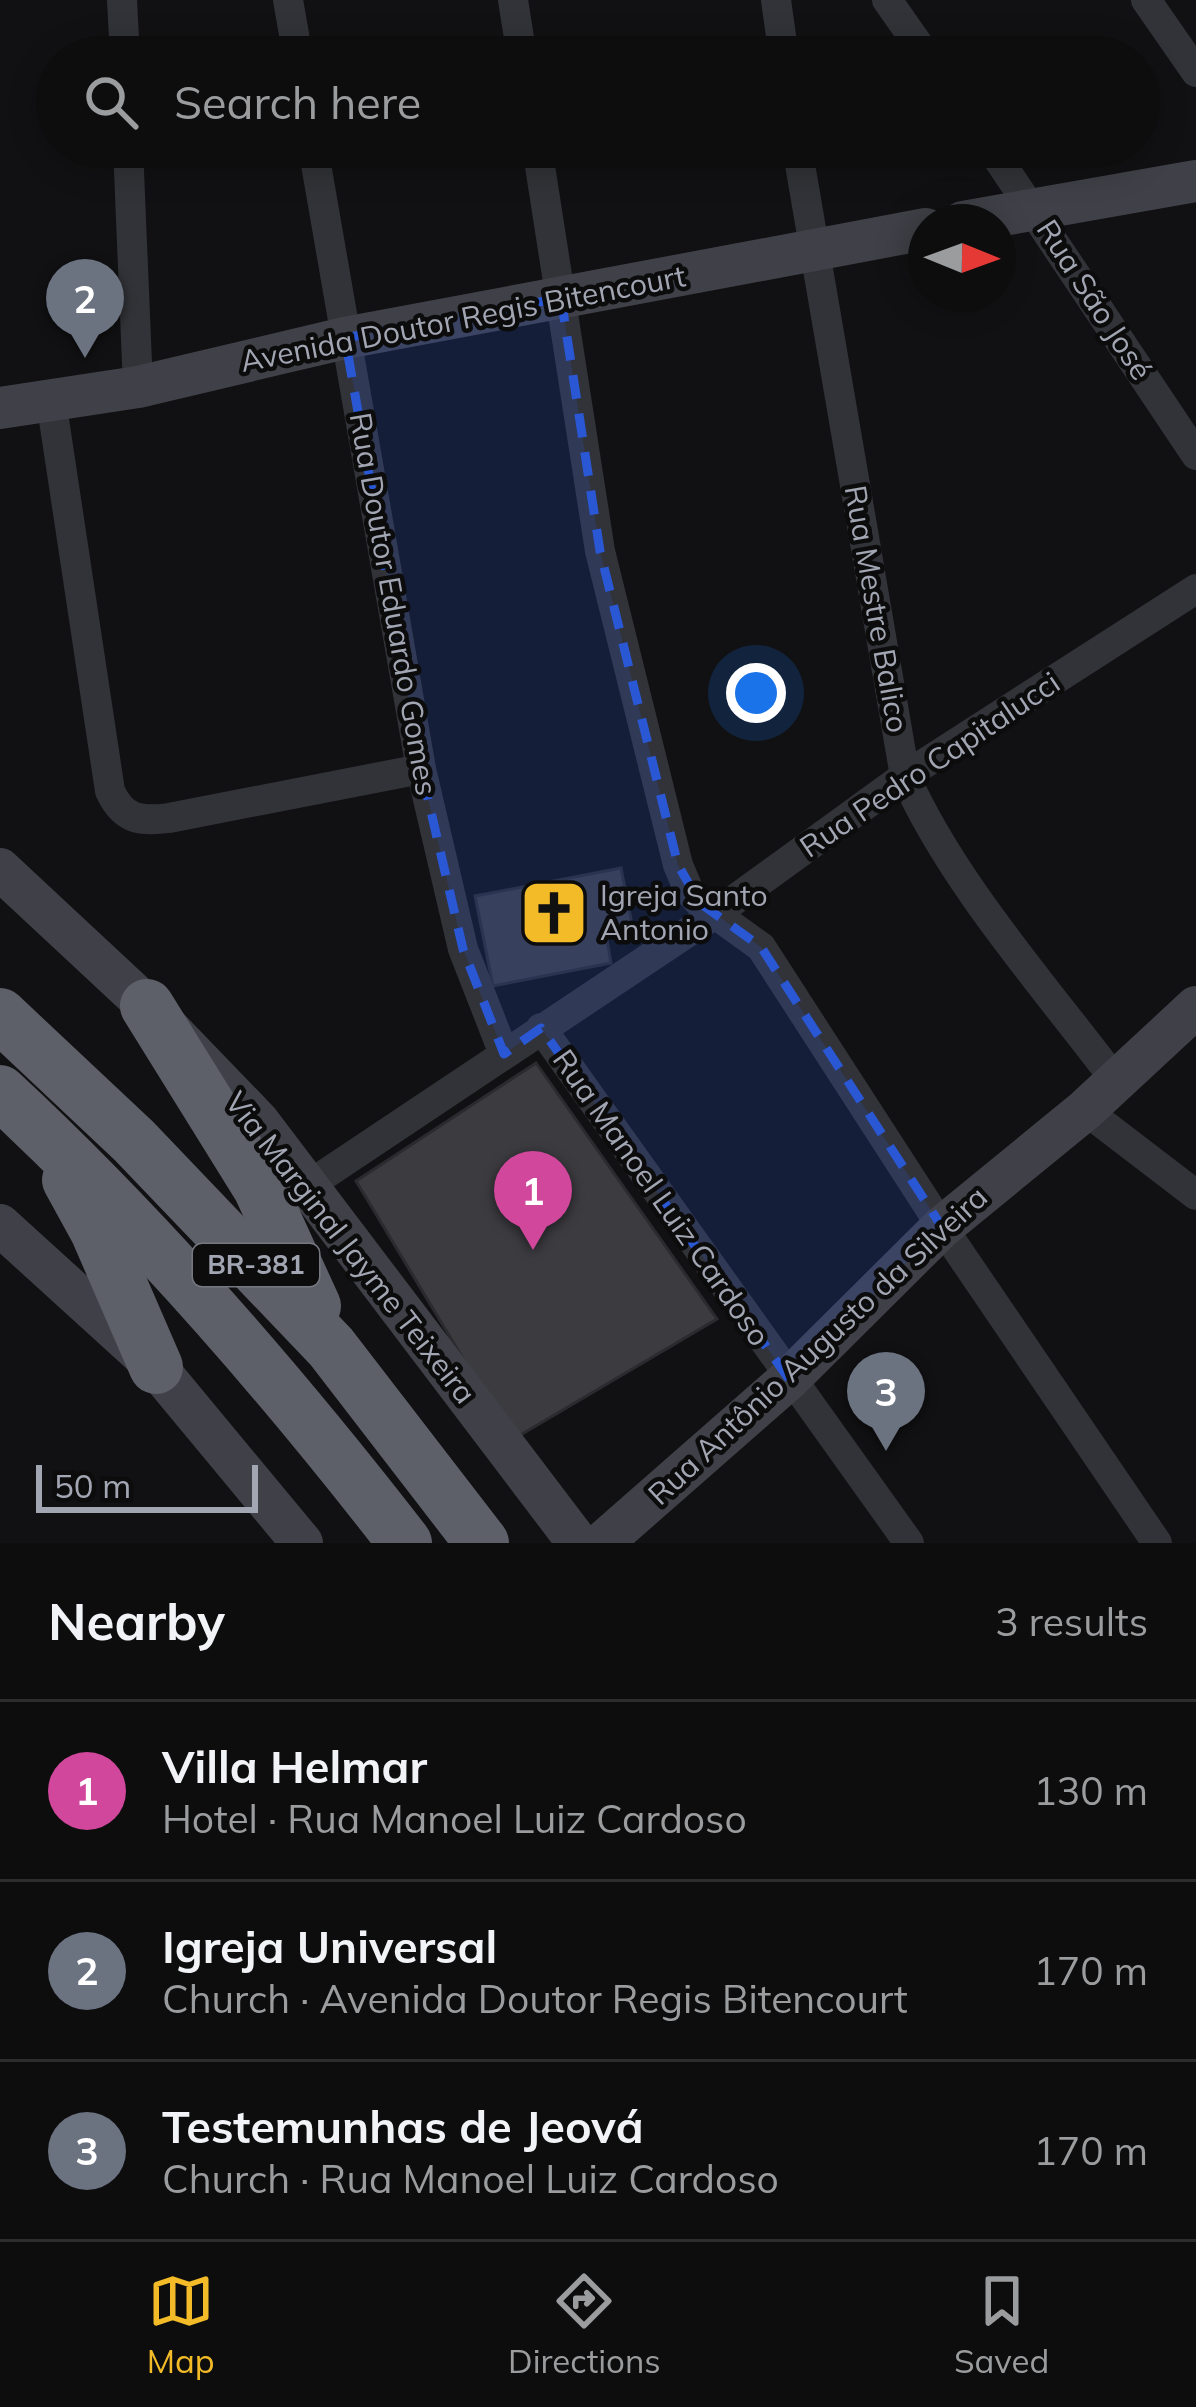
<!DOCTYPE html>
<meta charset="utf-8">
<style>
body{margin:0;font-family:Mulish,sans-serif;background:#1b1b1c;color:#f1f3f6}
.compass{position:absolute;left:908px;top:204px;width:108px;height:108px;border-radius:50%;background:#0d0d0e;box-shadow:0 6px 30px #0003;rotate:91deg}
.scale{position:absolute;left:36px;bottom:30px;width:222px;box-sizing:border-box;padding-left:12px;border:6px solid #a2a6b3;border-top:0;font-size:33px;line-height:42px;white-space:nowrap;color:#a2a6b3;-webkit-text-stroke:9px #0c0c0d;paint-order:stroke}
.you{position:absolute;left:756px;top:693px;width:42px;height:42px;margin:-30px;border:9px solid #fff;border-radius:50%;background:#1a73e8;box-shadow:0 0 0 18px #1a73e833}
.badge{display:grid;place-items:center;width:78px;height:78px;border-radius:50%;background:#f3bb28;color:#fff;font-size:39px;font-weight:700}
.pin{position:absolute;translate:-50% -99px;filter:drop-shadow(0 3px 6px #0008)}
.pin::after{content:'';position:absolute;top:63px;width:42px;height:36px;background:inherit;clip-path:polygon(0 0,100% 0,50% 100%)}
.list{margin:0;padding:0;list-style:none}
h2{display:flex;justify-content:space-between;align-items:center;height:156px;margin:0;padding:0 48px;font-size:51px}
h2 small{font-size:39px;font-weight:400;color:#9a9c9e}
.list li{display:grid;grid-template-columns:78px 1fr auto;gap:36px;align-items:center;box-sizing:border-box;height:180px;padding:0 48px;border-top:3px solid #2d2d2e}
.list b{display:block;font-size:45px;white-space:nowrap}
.list p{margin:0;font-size:39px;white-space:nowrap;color:#9a9c9e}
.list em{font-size:39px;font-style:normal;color:#9a9c9e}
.icon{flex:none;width:66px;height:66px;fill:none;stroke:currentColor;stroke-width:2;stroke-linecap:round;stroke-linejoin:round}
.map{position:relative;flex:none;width:1196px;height:1543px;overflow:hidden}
.search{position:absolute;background:#0d0d0e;box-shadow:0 6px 30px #0003;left:36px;right:36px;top:36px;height:132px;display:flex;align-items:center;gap:30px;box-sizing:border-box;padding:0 42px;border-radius:66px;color:#9a9c9e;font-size:45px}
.sheet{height:696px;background:#0d0d0e}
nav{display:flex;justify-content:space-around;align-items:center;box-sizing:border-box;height:168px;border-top:3px solid #2d2d2e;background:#0d0d0e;font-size:33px;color:#9a9c9e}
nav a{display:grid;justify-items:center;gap:6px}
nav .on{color:#f3bb28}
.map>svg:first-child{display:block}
</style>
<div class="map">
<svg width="1196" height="1543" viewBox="0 0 1196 1543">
<rect width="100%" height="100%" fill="#111113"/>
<g fill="#3b3b40" stroke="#2b2b2f" stroke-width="3">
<polygon points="621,868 633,929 606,934 611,963 493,986 475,896"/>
<polygon points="536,1063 717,1319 512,1440 356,1181"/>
</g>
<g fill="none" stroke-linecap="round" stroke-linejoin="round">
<g stroke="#323338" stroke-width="30">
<polyline points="122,0 125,57"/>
<polyline points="288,0 298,57"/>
<polyline points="513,0 522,57"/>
<polyline points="776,0 784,57"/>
<polyline points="887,0 927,57"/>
<polyline points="1146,0 1196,72"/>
<polyline points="128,147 138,387"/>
<polyline points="313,147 421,769 463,949 504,1054"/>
<polyline points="537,147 600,551 678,865 689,891 700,903 761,947 942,1227 1157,1543"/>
<path d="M797,147L905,776C951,881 1046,988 1116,1081"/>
<polyline points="990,147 1196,455"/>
<path d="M51,400L110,791C123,819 139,822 169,818L421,769"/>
<polyline points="541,1028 909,1543"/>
<polyline points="1085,1110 1196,1195"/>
<polyline points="309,1185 715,914 905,776 1196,589"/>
</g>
<g stroke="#404148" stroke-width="42">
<polyline points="963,222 1196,181"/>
<polyline points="0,408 138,387 345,338 926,229"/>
<polyline points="0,869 147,1006 258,1121 578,1543"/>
<polyline points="0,1225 156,1367 302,1543"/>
<polyline points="602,1543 789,1379 942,1227 1085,1110 1196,1007"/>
</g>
<g stroke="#5e6069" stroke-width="54">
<polyline points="147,1006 260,1188 314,1306"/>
<polyline points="0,1015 134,1141 331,1347 482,1543"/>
<path d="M0,1092C149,1230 281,1383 405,1543"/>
<polyline points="69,1180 97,1231 156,1367"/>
</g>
</g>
<path fill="#2a57d4" fill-opacity="0.2" stroke="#2a57d4" stroke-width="9" stroke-dasharray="24 15" stroke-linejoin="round" d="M561,298L600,551L678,865L700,903L761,947L942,1227L789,1379L541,1028L504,1054L463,949L421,769L345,338Z"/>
<defs>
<symbol id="church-square" viewBox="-11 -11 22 22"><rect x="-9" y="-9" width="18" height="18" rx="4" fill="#f3bb28" stroke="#0c0c0d"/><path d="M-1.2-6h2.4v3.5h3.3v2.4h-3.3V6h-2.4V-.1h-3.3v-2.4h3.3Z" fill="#111"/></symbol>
</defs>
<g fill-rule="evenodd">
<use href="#church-square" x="516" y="875" width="76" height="76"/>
</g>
<g text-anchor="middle" stroke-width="9" stroke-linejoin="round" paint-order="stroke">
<rect fill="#0c0c0d" stroke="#757881" stroke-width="3" x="193" y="1244" width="126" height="42" rx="9"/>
<g font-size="27" font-weight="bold" fill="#a2a6b3">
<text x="256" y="1274">BR-381</text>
</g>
<g font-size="30" fill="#a2a6b3" stroke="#0c0c0d">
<text transform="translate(1094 300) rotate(57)" y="10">Rua São José</text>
<text transform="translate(463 319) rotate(-11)" y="10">Avenida Doutor Regis Bitencourt</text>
<text transform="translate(393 604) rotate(80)" y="10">Rua Doutor Eduardo Gomes</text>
<text transform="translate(876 609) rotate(80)" y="10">Rua Mestre Balico</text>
<text transform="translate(930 765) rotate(-34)" y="10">Rua Pedro Capitalucci</text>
<text transform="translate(661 1198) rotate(55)" y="10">Rua Manoel Luiz Cardoso</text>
<text transform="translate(350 1248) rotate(52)" y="10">Via Marginal Jayme Teixeira</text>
<text transform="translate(818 1346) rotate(-43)" y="10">Rua Antônio Augusto da Silveira</text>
</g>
<g font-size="30" fill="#a2a6b3" stroke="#0c0c0d" text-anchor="start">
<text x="600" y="906">Igreja Santo<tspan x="600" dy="34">Antonio</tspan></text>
</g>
</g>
</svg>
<svg class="compass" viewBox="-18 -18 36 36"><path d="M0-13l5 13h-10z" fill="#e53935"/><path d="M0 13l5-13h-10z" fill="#9a9c9e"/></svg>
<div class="scale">50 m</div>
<div class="you"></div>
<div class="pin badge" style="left:533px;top:1250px;background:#d1479c">1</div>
<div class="pin badge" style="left:85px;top:358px;background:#6b7280">2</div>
<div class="pin badge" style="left:886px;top:1451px;background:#6b7280">3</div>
<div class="search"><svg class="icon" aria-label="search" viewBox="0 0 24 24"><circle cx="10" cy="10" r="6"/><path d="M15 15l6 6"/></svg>Search here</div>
</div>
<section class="sheet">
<h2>Nearby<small>3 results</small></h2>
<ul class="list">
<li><span class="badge" style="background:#d1479c">1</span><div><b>Villa Helmar</b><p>Hotel · Rua Manoel Luiz Cardoso</p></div><em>130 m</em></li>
<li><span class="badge" style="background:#6b7280">2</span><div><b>Igreja Universal</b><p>Church · Avenida Doutor Regis Bitencourt</p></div><em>170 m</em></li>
<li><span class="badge" style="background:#6b7280">3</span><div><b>Testemunhas de Jeová</b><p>Church · Rua Manoel Luiz Cardoso</p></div><em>170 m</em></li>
</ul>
</section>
<nav>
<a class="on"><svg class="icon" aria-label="map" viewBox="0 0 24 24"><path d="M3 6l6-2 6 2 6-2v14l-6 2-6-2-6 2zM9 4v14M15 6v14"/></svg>Map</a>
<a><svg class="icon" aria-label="directions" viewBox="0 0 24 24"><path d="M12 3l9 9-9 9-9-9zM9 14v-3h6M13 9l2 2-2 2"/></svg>Directions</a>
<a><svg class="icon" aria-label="saved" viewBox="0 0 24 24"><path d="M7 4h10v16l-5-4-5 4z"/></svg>Saved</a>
</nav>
